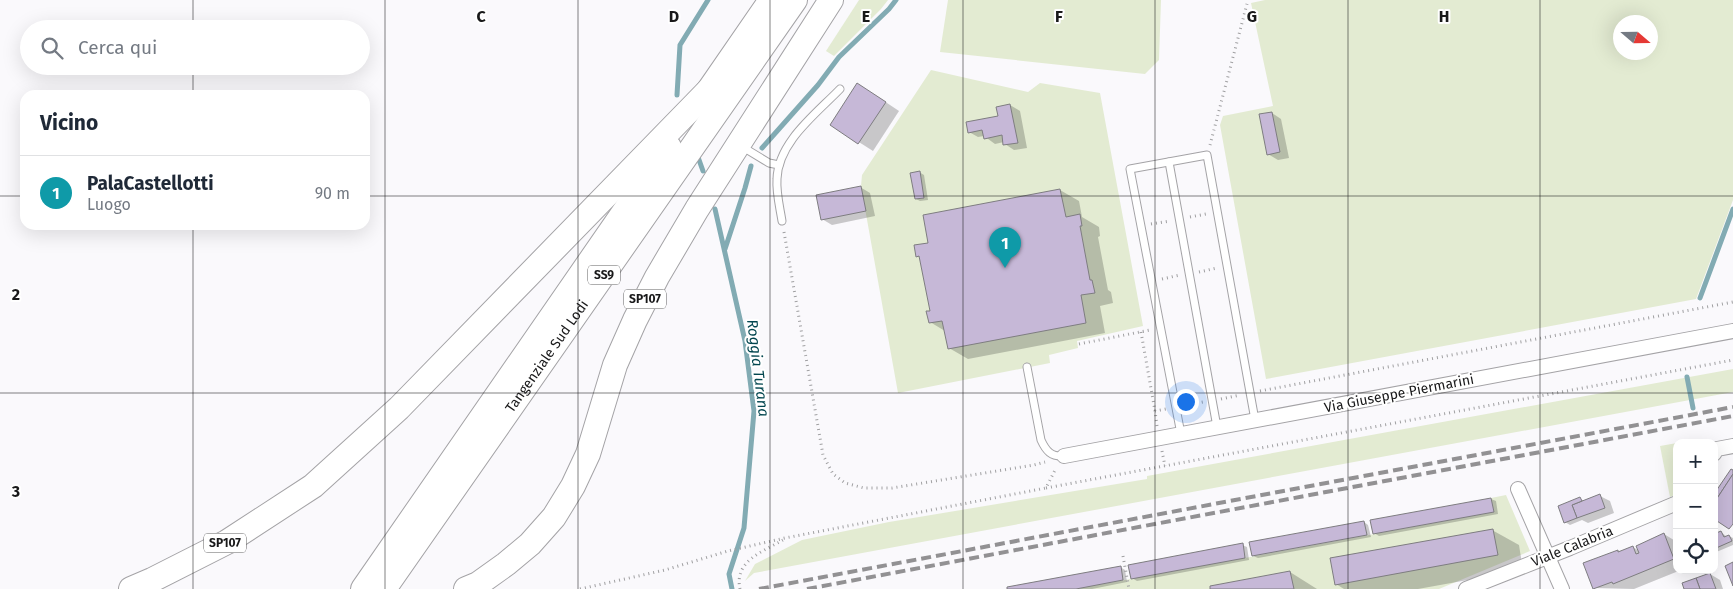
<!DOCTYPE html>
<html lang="it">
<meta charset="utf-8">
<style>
body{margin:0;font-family:"Fira Sans",sans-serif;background:#f2f2f3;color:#1f2937}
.controls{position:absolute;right:15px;bottom:15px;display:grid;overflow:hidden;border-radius:10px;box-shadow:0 5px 20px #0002}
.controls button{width:45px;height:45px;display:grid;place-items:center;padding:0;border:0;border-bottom:1px solid #e0e1e3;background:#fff;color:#1f2937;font:25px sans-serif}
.compass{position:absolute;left:1613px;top:15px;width:45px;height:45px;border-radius:50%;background:#fff;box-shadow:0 5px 20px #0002;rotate:110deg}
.you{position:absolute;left:1185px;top:401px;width:18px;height:18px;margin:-12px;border:4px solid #fff;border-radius:50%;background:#1a73e8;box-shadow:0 0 0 8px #1a73e833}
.badge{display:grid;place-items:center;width:32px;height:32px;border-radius:50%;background:#111827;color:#fff;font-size:16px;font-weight:700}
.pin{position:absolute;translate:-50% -41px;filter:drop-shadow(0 1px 2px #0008)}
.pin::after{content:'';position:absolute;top:26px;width:18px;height:15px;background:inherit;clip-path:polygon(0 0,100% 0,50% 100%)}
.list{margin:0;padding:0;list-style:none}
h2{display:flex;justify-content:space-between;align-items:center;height:65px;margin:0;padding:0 20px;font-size:21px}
h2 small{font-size:16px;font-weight:400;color:#747a83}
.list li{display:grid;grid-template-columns:32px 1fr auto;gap:15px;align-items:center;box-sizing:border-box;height:75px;padding:0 20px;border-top:1px solid #e0e1e3}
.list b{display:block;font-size:19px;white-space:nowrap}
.list p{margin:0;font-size:16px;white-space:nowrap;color:#747a83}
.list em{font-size:16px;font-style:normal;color:#747a83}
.icon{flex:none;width:28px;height:28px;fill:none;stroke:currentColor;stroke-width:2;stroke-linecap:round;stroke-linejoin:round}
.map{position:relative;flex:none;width:1733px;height:589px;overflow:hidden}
.search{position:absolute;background:#fff;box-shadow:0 5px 20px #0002;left:20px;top:20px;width:350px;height:55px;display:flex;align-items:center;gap:12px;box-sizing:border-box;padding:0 18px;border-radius:28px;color:#747a83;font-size:19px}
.panel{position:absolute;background:#fff;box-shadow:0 5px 20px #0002;left:20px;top:90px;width:350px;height:140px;border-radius:15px}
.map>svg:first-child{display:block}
</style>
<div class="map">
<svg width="1733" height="589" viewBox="0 0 1733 589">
<rect width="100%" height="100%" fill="#faf9fc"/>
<g fill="#e3ebd2" fill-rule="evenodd">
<polygon points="859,0 888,0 881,9 834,56 826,51"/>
<polygon points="948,0 1161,0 1159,60 1145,74 940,52"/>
<path d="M1265,0H1733V200L1696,299L1266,379L1220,125L1223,116L1273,106L1251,3ZM1620,22H1650V52H1620Z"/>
<polygon points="931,70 1028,92 1040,83 1100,93 1143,326 1077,341 1078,348 1049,355 1050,363 898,393 861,186 862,175"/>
<polygon points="1733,369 1733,392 754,573 745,581 755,564 802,540 889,522 1147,479 1147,476"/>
<polygon points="1677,443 1677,494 1670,497 1660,446"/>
<polygon points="1506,495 1530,551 1439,589 1076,589 1494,512 1491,498"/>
</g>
<g fill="#0003">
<polygon points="872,93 899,111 873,151 832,125"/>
<polygon points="1010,105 1020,111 1027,148 1014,150 1005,144 1004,142 995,144 984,136 978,137 969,132 999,117"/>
<polygon points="1272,113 1281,119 1289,158 1278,160 1268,154"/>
<polygon points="919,172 924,175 928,200 920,201 916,199"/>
<polygon points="860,187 870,193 875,216 832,225 822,219"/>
<polygon points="1060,190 1079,201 1082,217 1099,227 1100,236 1098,237 1108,290 1111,292 1113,303 1100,306 1105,333 968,359 949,348 945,331 930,322 931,312 921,258 917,256 930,244"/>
<polygon points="1600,496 1610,501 1614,513 1588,523 1582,520 1570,525 1565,522 1559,507 1580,499 1585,501"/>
<polygon points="1491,499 1496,501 1498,514 1379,536 1374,533 1372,521"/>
<polygon points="1364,522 1368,525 1371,537 1258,558 1253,556"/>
<polygon points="1492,530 1519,545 1523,570 1418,589 1344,589 1336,584"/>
<polygon points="1721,532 1727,537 1729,536 1733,538 1733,545 1714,553 1714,535"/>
<polygon points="1664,534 1677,542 1677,570 1681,570 1634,589 1594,588 1617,551 1620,552 1633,547 1639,551"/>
<polygon points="1242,545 1247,547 1249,560 1137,581 1132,578"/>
<polygon points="1120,567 1125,570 1127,582 1092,589 1009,589"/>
<polygon points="1290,572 1317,589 1211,589"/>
<polygon points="1710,574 1720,580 1723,589 1685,589"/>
</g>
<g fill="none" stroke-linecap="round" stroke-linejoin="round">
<g stroke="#82abb3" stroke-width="5">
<polyline points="677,95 680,45 708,0"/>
<polyline points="762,148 818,85 839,57 889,9 896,0"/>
<polyline points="698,157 703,171"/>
<polyline points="715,209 745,341 754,411 744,528 729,574 732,589"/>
<polyline points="725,249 745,188 751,166"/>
<polyline points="1700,298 1733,209"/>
<polyline points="1687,377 1693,408"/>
</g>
</g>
<g fill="#c6b8d7" stroke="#7e7d80">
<polygon points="857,83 886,102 858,144 830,125"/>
<polygon points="1010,104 1018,143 1003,145 1002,135 984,139 982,130 968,133 966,122 998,116 996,107"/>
<polygon points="1272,112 1280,152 1267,155 1259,114"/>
<polygon points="920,171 924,198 915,199 910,173"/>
<polygon points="861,186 866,211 821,220 816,195"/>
<polygon points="1060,189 1066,217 1080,214 1082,226 1080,226 1090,280 1092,280 1095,293 1081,295 1086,323 948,349 942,321 929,323 926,311 930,311 919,256 916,257 914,245 928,243 923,215"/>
<polygon points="1731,469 1733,470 1733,474 1714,503 1714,494"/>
<polygon points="1733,474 1733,524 1729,529 1714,519 1714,503"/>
<polygon points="1600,494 1605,508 1577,518 1572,505"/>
<polygon points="1580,497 1582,501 1572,505 1577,518 1564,523 1558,506"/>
<polygon points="1491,498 1494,512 1373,534 1370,520"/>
<polygon points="1364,521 1367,535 1252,556 1249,542"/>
<polygon points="1493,529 1498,555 1335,585 1330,558"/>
<polygon points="1721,531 1724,537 1729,535 1732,541 1714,549 1714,534"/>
<polygon points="1664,533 1674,559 1613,584 1612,582 1593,589 1583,563 1618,550 1618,552 1633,546 1636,554 1639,553 1636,546"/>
<polygon points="1243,543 1245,558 1131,579 1128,565"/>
<polygon points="1733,562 1733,586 1725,566"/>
<polygon points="1121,566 1123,580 1076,589 1007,589 1007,587"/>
<polygon points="1290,571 1294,589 1210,589 1210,586"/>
<polygon points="1710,573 1716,589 1700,589 1696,578"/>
<polygon points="1696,578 1700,589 1684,589 1682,583"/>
</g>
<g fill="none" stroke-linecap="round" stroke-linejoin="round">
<defs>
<g id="service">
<polyline points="741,146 769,163 779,165"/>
<polyline points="1169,162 1217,427"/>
<path d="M782,221C780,208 776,193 777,179C778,142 816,114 840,89"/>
<path d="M1027,367L1041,440C1046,451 1051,457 1064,456"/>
<polyline points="1181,434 1130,169 1207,155 1255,420"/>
</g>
<g id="minor">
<polyline points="1714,454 1717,449 1733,446"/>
<polyline points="1064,456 1733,331"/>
<polyline points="1518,489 1562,589"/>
<polyline points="1466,589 1570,548 1677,503"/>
</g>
<g id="trunk">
<polyline points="700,103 771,0"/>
<polyline points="131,589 152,580 227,542 313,486 399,408 708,91"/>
<polyline points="363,589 669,147"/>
<path id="s1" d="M384,589L795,0"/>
<polyline points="466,589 478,584 506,564 530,544 554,517 573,486 588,454 615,365 635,320 657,277 697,209 831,0"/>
</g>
</defs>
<use href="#service" stroke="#a4a3a6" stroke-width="9"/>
<use href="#minor" stroke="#a4a3a6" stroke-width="16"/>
<use href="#trunk" stroke="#a4a3a6" stroke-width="26"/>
<g stroke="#a0a0a2" stroke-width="3" stroke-dasharray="1 4" stroke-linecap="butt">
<polyline points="1210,145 1248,0"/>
<polyline points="1190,217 1206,214"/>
<polyline points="1151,224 1170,221"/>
<polyline points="784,232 823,455 833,474 845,483 864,488 892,488 1034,465 1045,462"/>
<polyline points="1199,272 1217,268"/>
<polyline points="1162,279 1180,275"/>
<polyline points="1141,332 1155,411"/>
<polyline points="1079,344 1150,330"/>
<polyline points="1260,391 1733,302"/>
<polyline points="1221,399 1240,395"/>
<polyline points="1187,405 1203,402"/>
<polyline points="1157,426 1155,411 1166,409"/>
<polyline points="1162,451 1165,466"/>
<polyline points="1046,488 1733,360"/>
<polyline points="1123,556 1129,589"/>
<polyline points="580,589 665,570 728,551 785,538 1046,488 1056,468"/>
<path d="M740,589C734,561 762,552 783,540"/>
</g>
<use href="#service" stroke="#fff" stroke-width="7"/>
<use href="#minor" stroke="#fff" stroke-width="14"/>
<use href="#trunk" stroke="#fff" stroke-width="24"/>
<g stroke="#929193" stroke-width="4" stroke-dasharray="10 5" stroke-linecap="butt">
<polyline points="759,589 1733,407"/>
<polyline points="807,589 1733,416"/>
</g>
</g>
<path fill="none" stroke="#19191a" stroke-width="1" stroke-opacity="0.55" d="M193,0V29M385,0V589M578,0V589M770,0V589M963,0V589M1155,0V589M1348,0V589M1540,0V589M193,66V95M0,196H25M365,196H1733M193,225V589M0,393H1733"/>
<g text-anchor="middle" stroke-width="4" stroke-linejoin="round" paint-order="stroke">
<g fill="#fff" stroke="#5e5e5f" stroke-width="1">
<rect x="588" y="265.5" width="32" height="19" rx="4"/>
<rect x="624" y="289.5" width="42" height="19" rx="4"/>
<rect x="204" y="533.5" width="42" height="19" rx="4"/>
</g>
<g font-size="12" font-weight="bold" fill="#19191a">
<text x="604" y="279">SS9</text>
<text x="645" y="303">SP107</text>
<text x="225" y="547">SP107</text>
</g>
<g font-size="14" fill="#19191a" stroke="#fff">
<text dy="5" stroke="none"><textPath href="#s1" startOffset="284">Tangenziale Sud Lodi</textPath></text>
<text transform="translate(1399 393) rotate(-11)" y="5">Via Giuseppe Piermarini</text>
<text transform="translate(1572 546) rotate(-22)" y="5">Viale Calabria</text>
</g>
<g font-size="15" font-style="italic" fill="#03464f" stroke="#fff">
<text transform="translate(758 368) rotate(83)" y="5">Roggia Turana</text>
</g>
</g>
<g font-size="16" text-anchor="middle" font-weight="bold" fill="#19191a" stroke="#fff" stroke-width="4" stroke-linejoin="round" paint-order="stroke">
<text x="481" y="22">C</text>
<text x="674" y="22">D</text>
<text x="866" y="22">E</text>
<text x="1059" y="22">F</text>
<text x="1252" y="22">G</text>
<text x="1444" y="22">H</text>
<text x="16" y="300">2</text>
<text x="16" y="497">3</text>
</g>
</svg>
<div class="controls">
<button>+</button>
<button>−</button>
<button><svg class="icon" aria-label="locate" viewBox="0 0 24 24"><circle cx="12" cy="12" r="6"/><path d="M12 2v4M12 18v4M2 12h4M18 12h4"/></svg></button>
</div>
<svg class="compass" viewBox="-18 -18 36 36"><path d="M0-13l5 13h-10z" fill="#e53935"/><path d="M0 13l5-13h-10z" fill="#747a83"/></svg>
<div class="you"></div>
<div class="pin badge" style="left:1005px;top:268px;background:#0f9aa8">1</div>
<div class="search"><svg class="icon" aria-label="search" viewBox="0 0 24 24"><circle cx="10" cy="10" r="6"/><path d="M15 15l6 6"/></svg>Cerca qui</div>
<section class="panel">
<h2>Vicino<small></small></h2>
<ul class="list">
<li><span class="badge" style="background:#0f9aa8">1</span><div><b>PalaCastellotti</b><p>Luogo</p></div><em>90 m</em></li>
</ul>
</section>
</div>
